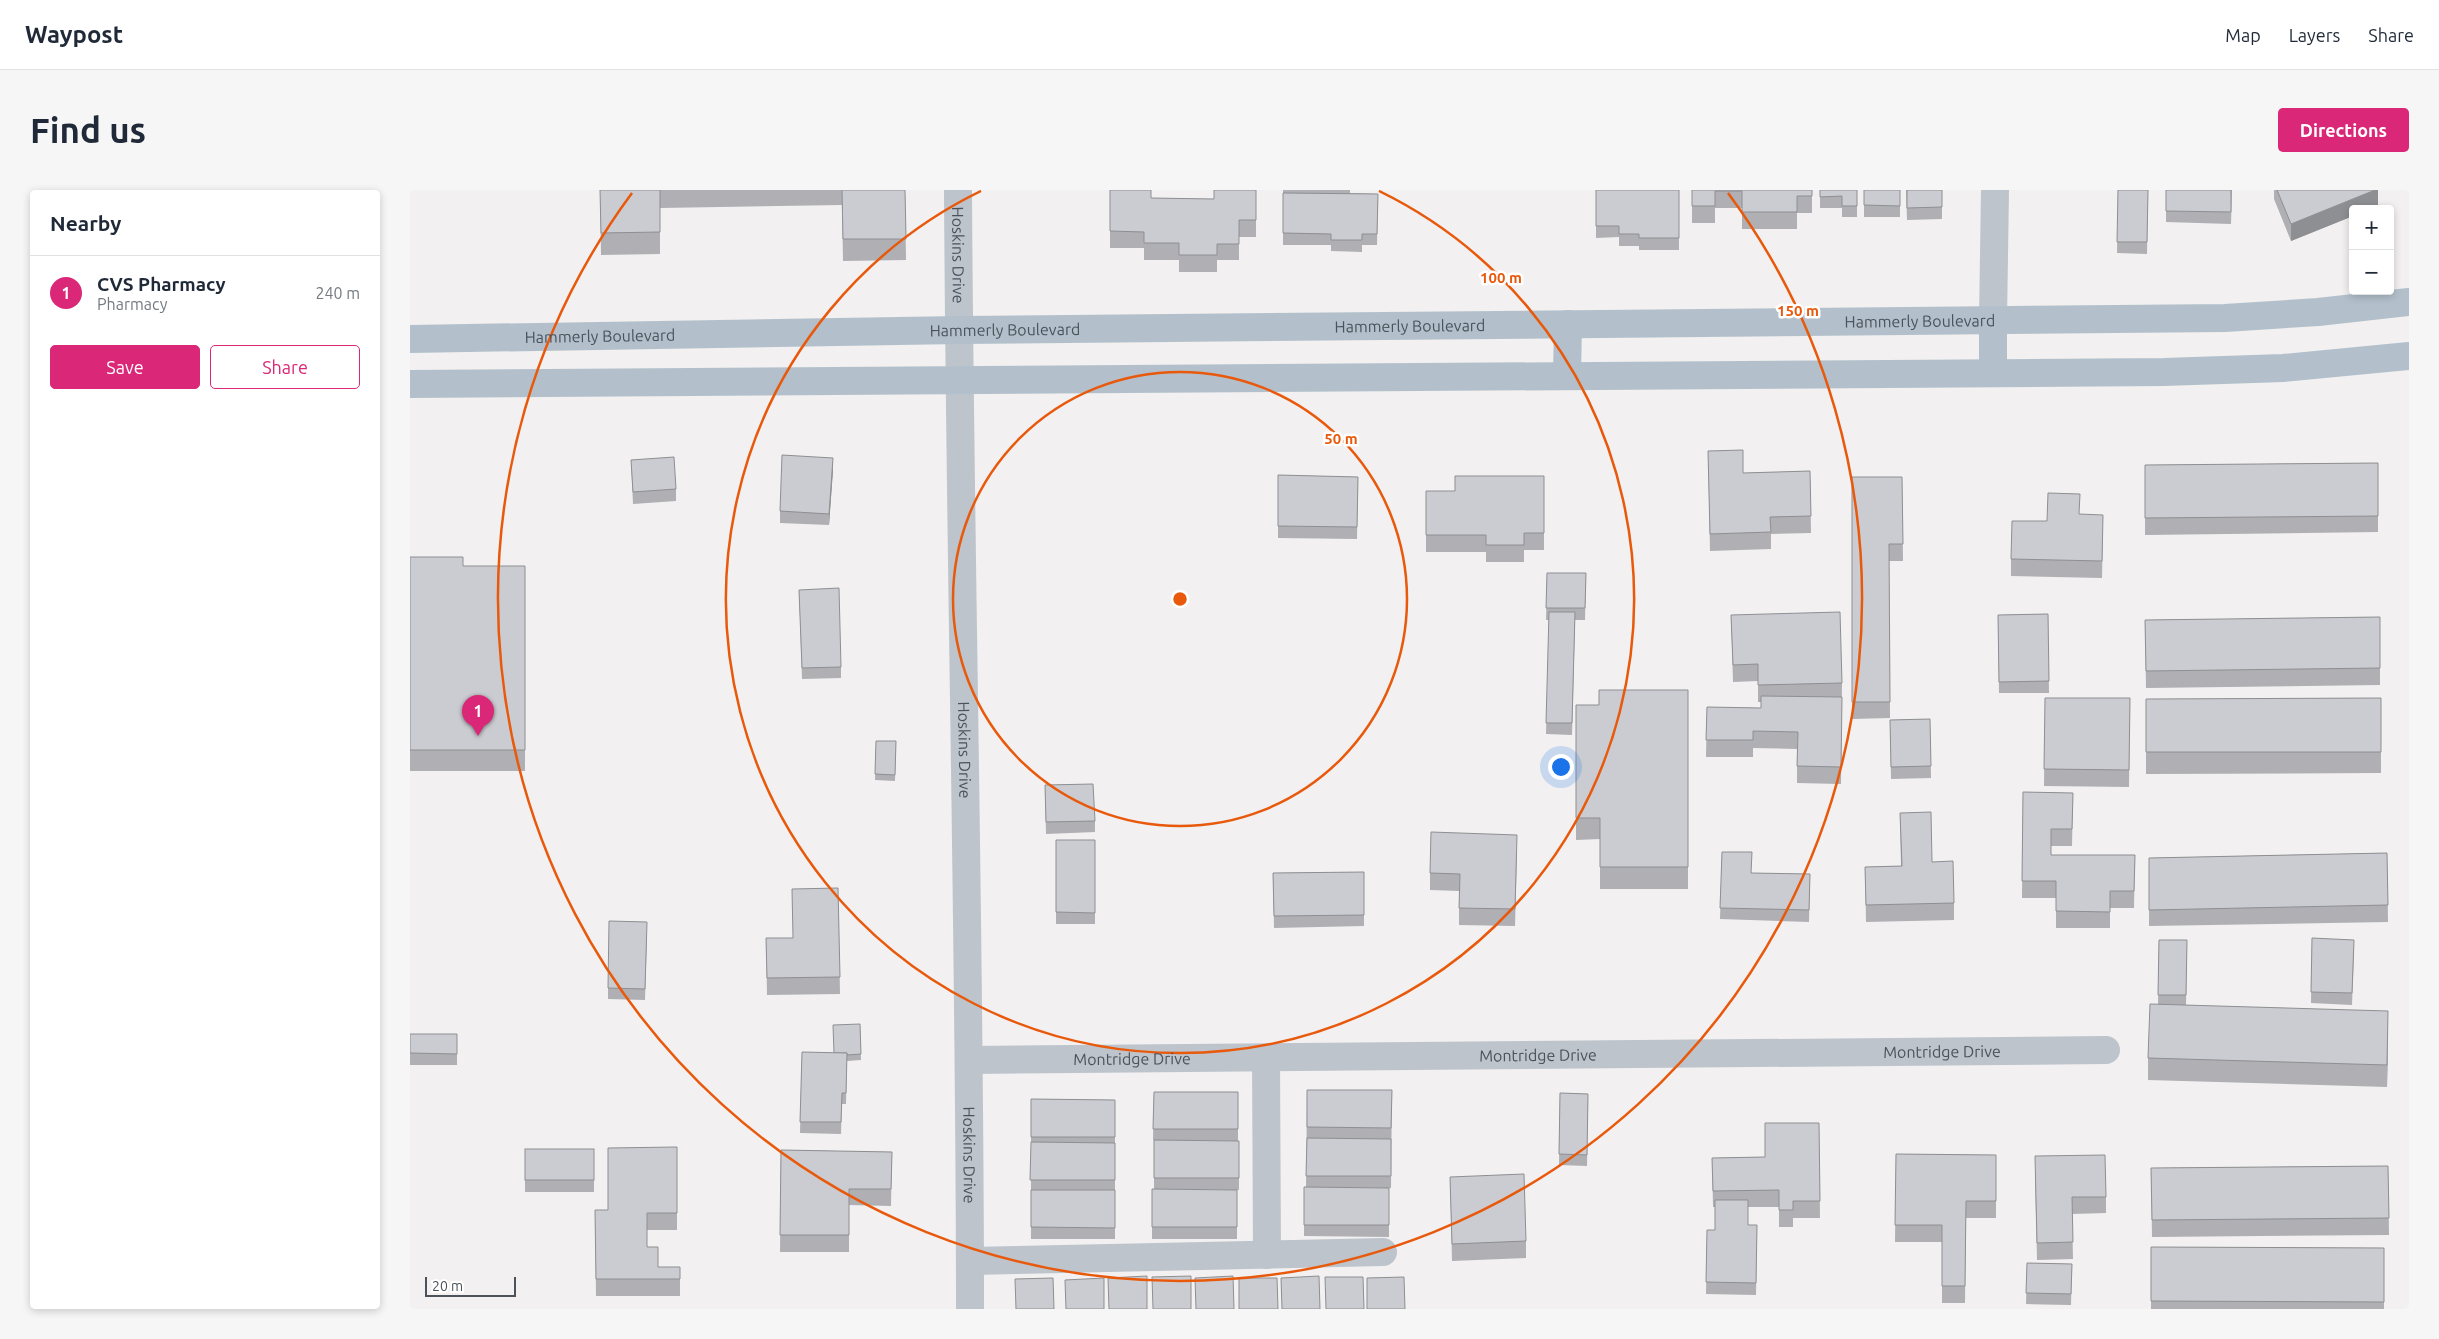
<!DOCTYPE html>
<meta charset="utf-8">
<style>
body{margin:0;font-family:Ubuntu,sans-serif;background:#f6f6f7;color:#1f2937}
.controls{position:absolute;right:15px;top:15px;display:grid;overflow:hidden;border-radius:5px;box-shadow:0 2px 8px #0003}
.controls button{width:45px;height:45px;display:grid;place-items:center;padding:0;border:0;border-bottom:1px solid #e0e1e3;background:#fff;color:#1f2937;font:25px sans-serif}
.scale{position:absolute;left:15px;bottom:12px;width:91px;box-sizing:border-box;padding-left:5px;border:2px solid #4a535b;border-top:0;font-size:14px;line-height:18px;white-space:nowrap;color:#4a535b;-webkit-text-stroke:4px #fff;paint-order:stroke}
.you{position:absolute;left:1150px;top:576px;width:18px;height:18px;margin:-12px;border:4px solid #fff;border-radius:50%;background:#1a73e8;box-shadow:0 0 0 8px #1a73e833}
.badge{display:grid;place-items:center;width:32px;height:32px;border-radius:50%;background:#db2777;color:#fff;font-size:16px;font-weight:700}
.pin{position:absolute;translate:-50% -41px;filter:drop-shadow(0 1px 2px #0008)}
.pin::after{content:'';position:absolute;top:26px;width:18px;height:15px;background:inherit;clip-path:polygon(0 0,100% 0,50% 100%)}
.list{margin:0;padding:0;list-style:none}
h2{display:flex;justify-content:space-between;align-items:center;height:65px;margin:0;padding:0 20px;font-size:21px}
h2 small{font-size:16px;font-weight:400;color:#747a83}
.list li{display:grid;grid-template-columns:32px 1fr auto;gap:15px;align-items:center;box-sizing:border-box;height:75px;padding:0 20px;border-top:1px solid #e0e1e3}
.list b{display:block;font-size:19px;white-space:nowrap}
.list p{margin:0;font-size:16px;white-space:nowrap;color:#747a83}
.list em{font-size:16px;font-style:normal;color:#747a83}
.actions{display:flex;gap:10px;padding:15px 20px}
.actions a{flex:1;padding:11px 0;border:1px solid #db2777;border-radius:5px;text-align:center;font-size:18px;color:#db2777}
.actions .main{background:#db2777;color:#fff}
.map{position:relative;flex:none;width:1999px;height:1119px;overflow:hidden;border-radius:5px}
header{display:flex;align-items:center;gap:30px;box-sizing:border-box;height:70px;padding:0 25px;background:#fff;border-bottom:1px solid #e0e1e3}
header strong{font-size:24px}
nav{display:flex;gap:28px;margin-inline-start:auto;font-size:18px}
.intro{display:flex;align-items:center;justify-content:space-between;box-sizing:border-box;height:120px;padding:0 30px}
h1{margin:0;font-size:35px}
.button{padding:12px 22px;border-radius:5px;background:#db2777;color:#fff;font-size:18px;font-weight:700}
main{display:flex;gap:30px;padding:0 30px}
aside{flex:1;background:#fff;border-radius:5px;box-shadow:0 2px 8px #0003}
.map>svg:first-child{display:block}
</style>
<header>
<strong>Waypost</strong>
<nav><a>Map</a><a>Layers</a><a>Share</a></nav>
</header>
<div class="intro"><h1>Find us</h1><a class="button">Directions</a></div>
<main>
<aside>
<h2>Nearby<small></small></h2>
<ul class="list">
<li><span class="badge">1</span><div><b>CVS Pharmacy</b><p>Pharmacy</p></div><em>240 m</em></li>
</ul>
<div class="actions"><a class="main">Save</a><a>Share</a></div>
</aside>
<div class="map">
<svg width="1999" height="1119" viewBox="0 0 1999 1119">
<rect width="100%" height="100%" fill="#f2f0f0"/>
<g fill="none" stroke-linecap="round" stroke-linejoin="round">
<g stroke="#bdc4cb" stroke-width="28">
<path id="s1" d="M548,0C550,373 560,746 560,1119"/>
<polyline points="1583,130 1585,0"/>
<polyline points="856,868 857,1065"/>
<path id="s2" d="M560,870L1696,860"/>
<polyline points="560,1071 973,1062"/>
</g>
<g stroke="#b3c0cb" stroke-width="28">
<polyline points="1583,130 1583,182"/>
<path id="s3" d="M0,149L549,140L1815,128L1908,122L1999,112"/>
<polyline points="1157,186 1158,134"/>
<polyline points="0,194 1754,182 1873,178 1999,166"/>
</g>
</g>
<g fill="#afafb4">
<polygon points="190,0 495,0 496,70 433,71 432,15 250,18 250,64 191,65"/>
<polygon points="700,0 741,8 804,9 846,0 846,47 829,47 829,70 807,70 807,82 769,82 769,70 734,70 734,58 700,58"/>
<polygon points="873,0 940,0 940,3 968,4 967,55 952,55 952,62 921,61 921,55 873,55"/>
<polygon points="1186,0 1269,0 1269,60 1229,60 1229,56 1209,56 1209,47 1186,48"/>
<polygon points="1282,0 1402,0 1402,23 1387,23 1387,39 1332,39 1332,18 1305,18 1305,33 1282,33"/>
<polygon points="1410,0 1447,0 1447,27 1432,27 1432,18 1410,18"/>
<rect x="1454" y="0" width="36" height="27"/>
<polygon points="1496,0 1532,0 1532,29 1497,30"/>
<polygon points="1708,0 1738,0 1737,64 1707,63"/>
<polygon points="1756,0 1822,0 1821,34 1756,32"/>
<polygon points="1864,0 1968,0 1968,16 1943,19 1943,26 1881,51 1864,9"/>
<polygon points="1298,261 1333,283 1400,281 1401,343 1361,344 1361,359 1300,361"/>
<polygon points="221,270 266,299 266,311 223,314"/>
<polygon points="1968,273 1968,342 1735,345 1735,275"/>
<polygon points="423,280 419,335 370,333 370,321"/>
<polygon points="868,285 948,287 947,349 868,348"/>
<polygon points="1045,286 1134,286 1134,360 1114,360 1114,372 1076,372 1076,362 1016,362 1016,301 1045,301"/>
<polygon points="1442,287 1492,287 1493,371 1479,371 1480,528 1442,529"/>
<polygon points="1670,324 1693,341 1692,388 1601,386 1601,369 1637,331"/>
<polygon points="0,367 53,376 115,376 115,581 0,581"/>
<polygon points="1137,383 1176,383 1175,430 1165,430 1162,545 1136,544 1139,430 1136,430"/>
<polygon points="389,400 431,477 431,488 392,489"/>
<polygon points="1638,424 1639,503 1589,503 1588,425"/>
<polygon points="1321,425 1432,493 1431,594 1387,593 1387,559 1343,558 1343,567 1296,567 1297,517 1351,518 1351,512 1348,512 1348,491 1323,492"/>
<polygon points="1970,427 1970,495 1736,498 1735,430"/>
<polygon points="1189,500 1278,500 1278,699 1190,699 1190,649 1166,650 1166,515 1189,515"/>
<polygon points="1635,508 1720,508 1719,597 1634,596"/>
<polygon points="1971,508 1971,583 1736,584 1736,509"/>
<polygon points="1520,529 1521,588 1481,589 1480,530"/>
<polygon points="466,551 486,551 485,591 465,590"/>
<polygon points="635,595 685,631 685,642 636,644"/>
<polygon points="1613,602 1663,603 1662,656 1641,656 1641,665 1725,665 1724,718 1700,718 1700,738 1646,738 1646,708 1612,708"/>
<polygon points="1490,623 1544,713 1544,730 1456,732 1455,677 1491,676"/>
<rect x="646" y="650" width="39" height="84"/>
<polygon points="1107,662 1105,736 1049,735 1049,701 1020,700 1020,683"/>
<polygon points="1312,662 1342,683 1400,684 1399,732 1310,729"/>
<polygon points="1977,663 1978,732 1739,736 1739,668"/>
<polygon points="954,682 954,736 864,738 863,683"/>
<polygon points="428,698 430,804 357,805 356,748 383,748"/>
<polygon points="237,744 235,810 198,809 198,798"/>
<polygon points="1902,748 1944,761 1942,815 1901,813"/>
<polygon points="1749,750 1777,750 1776,815 1978,843 1977,897 1738,890 1738,868 1748,814"/>
<polygon points="450,834 451,870 437,871 436,914 432,914 431,944 390,943 392,862 424,863"/>
<rect x="0" y="844" width="47" height="31"/>
<polygon points="897,900 982,900 981,998 896,997"/>
<polygon points="744,902 828,902 828,951 743,950"/>
<polygon points="1150,903 1178,904 1177,976 1149,975"/>
<polygon points="621,909 705,910 705,1049 621,1049"/>
<polygon points="1409,933 1410,1028 1383,1028 1383,1037 1369,1037 1369,1017 1338,1017 1338,1035 1347,1035 1346,1105 1296,1104 1297,1040 1305,1040 1305,1017 1303,1017 1302,968 1355,967"/>
<polygon points="744,950 829,951 829,1000 744,999"/>
<polygon points="267,957 267,1040 237,1040 237,1057 248,1077 270,1077 270,1106 186,1106 185,1020 198,1020"/>
<rect x="115" y="959" width="69" height="43"/>
<polygon points="371,960 482,962 481,1016 439,1015 439,1062 370,1062"/>
<polygon points="1486,964 1586,965 1586,1028 1556,1028 1555,1113 1532,1113 1532,1052 1485,1052"/>
<polygon points="1978,976 1979,1045 1742,1047 1741,978"/>
<polygon points="1625,983 1696,1007 1696,1023 1662,1024 1663,1069 1627,1070"/>
<polygon points="1040,987 1116,1051 1116,1068 1042,1071"/>
<polygon points="894,997 979,998 979,1047 894,1046"/>
<polygon points="742,999 827,1000 827,1049 742,1049"/>
<polygon points="1741,1057 1974,1058 1974,1119 1741,1119"/>
<polygon points="1617,1073 1662,1074 1661,1115 1616,1114"/>
</g>
<g fill="#8e8f92">
<polygon points="1965,0 1968,0 1968,16 1960,19 1943,19 1943,26 1881,51 1881,34"/>
<polygon points="423,268 423,280 419,335 419,324"/>
<polygon points="1978,821 1978,843 1977,897 1977,875"/>
</g>
<g fill="#cbccd1" stroke="#8e8f92">
<polygon points="190,0 250,0 250,42 191,43"/>
<polygon points="432,0 495,0 496,49 433,49"/>
<polygon points="700,0 741,0 741,8 804,9 804,0 846,0 846,30 829,30 829,54 807,54 807,65 769,65 769,53 734,53 734,42 700,41"/>
<polygon points="1186,0 1269,0 1269,48 1229,48 1229,44 1209,44 1209,36 1186,36"/>
<polygon points="1282,0 1402,0 1402,6 1387,6 1387,22 1332,22 1332,1 1305,1 1305,16 1282,16"/>
<polygon points="1410,0 1447,0 1447,16 1432,16 1432,6 1410,7"/>
<polygon points="1454,0 1490,0 1490,16 1454,15"/>
<polygon points="1497,0 1532,0 1532,17 1497,18"/>
<polygon points="1708,0 1738,0 1737,52 1707,52"/>
<polygon points="1756,0 1821,0 1821,22 1756,21"/>
<polygon points="1867,0 1965,0 1881,34"/>
<polygon points="873,3 968,4 967,44 952,44 952,50 921,50 921,44 873,43"/>
<polygon points="1333,260 1333,283 1400,281 1401,326 1360,327 1361,342 1300,344 1298,261"/>
<polygon points="372,265 423,268 419,324 370,321"/>
<polygon points="264,267 266,299 223,302 221,270"/>
<polygon points="1968,273 1968,326 1735,328 1735,275"/>
<polygon points="868,285 948,287 947,337 868,336"/>
<polygon points="1045,286 1134,286 1134,343 1114,343 1114,355 1076,355 1076,345 1016,345 1016,301 1045,301"/>
<polygon points="1442,287 1492,287 1493,354 1479,354 1480,512 1442,512"/>
<polygon points="1638,303 1670,304 1669,324 1693,325 1692,371 1601,369 1602,331 1637,331"/>
<polygon points="0,367 53,367 53,376 115,376 115,560 0,560"/>
<polygon points="1137,383 1176,383 1175,418 1136,418"/>
<polygon points="429,398 431,477 392,478 389,400"/>
<polygon points="1139,422 1165,422 1162,533 1136,533"/>
<polygon points="1430,422 1432,493 1348,495 1348,474 1323,475 1321,425"/>
<polygon points="1638,424 1639,491 1589,492 1588,425"/>
<polygon points="1970,427 1970,478 1736,481 1735,430"/>
<polygon points="1189,500 1278,500 1278,677 1190,677 1190,628 1166,628 1166,515 1189,515"/>
<polygon points="1351,506 1432,507 1431,577 1387,576 1388,542 1343,541 1343,550 1296,550 1297,517 1351,518"/>
<polygon points="1635,508 1720,508 1719,580 1634,579"/>
<polygon points="1971,508 1971,562 1736,562 1736,509"/>
<polygon points="1520,529 1521,576 1481,577 1480,530"/>
<polygon points="466,551 486,551 485,585 465,584"/>
<polygon points="683,594 685,631 636,632 635,595"/>
<polygon points="1613,602 1663,603 1662,639 1641,639 1641,665 1725,665 1724,701 1700,701 1700,722 1646,721 1646,691 1612,691"/>
<polygon points="1521,622 1522,672 1543,671 1544,713 1456,715 1455,677 1492,676 1490,623"/>
<polygon points="1021,642 1107,645 1105,719 1049,718 1050,684 1020,683"/>
<polygon points="646,650 685,650 685,723 646,722"/>
<polygon points="1312,662 1342,662 1341,683 1400,684 1399,720 1310,718"/>
<polygon points="1977,663 1978,715 1739,720 1739,668"/>
<polygon points="954,682 954,725 864,726 863,683"/>
<polygon points="428,698 430,787 357,788 356,748 383,748 382,699"/>
<polygon points="199,731 237,732 235,799 198,798"/>
<polygon points="1902,748 1944,750 1942,803 1901,802"/>
<polygon points="1749,750 1777,750 1776,805 1748,805"/>
<polygon points="1740,814 1978,821 1977,875 1738,868"/>
<polygon points="450,834 451,864 437,865 437,863 424,863 423,835"/>
<polygon points="0,844 47,844 47,864 0,863"/>
<polygon points="392,862 437,863 436,903 432,903 431,932 390,932"/>
<polygon points="897,900 982,900 981,938 897,937"/>
<polygon points="744,902 828,902 828,939 743,939"/>
<polygon points="1150,903 1178,904 1177,965 1149,964"/>
<polygon points="621,909 705,910 705,947 621,947"/>
<polygon points="1355,933 1409,933 1410,1011 1383,1011 1383,1020 1369,1020 1369,1000 1303,1001 1302,968 1355,967"/>
<polygon points="897,948 981,949 981,986 896,986"/>
<polygon points="744,950 829,951 829,988 744,988"/>
<polygon points="621,952 705,953 705,990 620,990"/>
<polygon points="267,957 267,1023 237,1023 237,1057 248,1057 248,1077 270,1077 270,1089 186,1089 185,1020 198,1020 198,958"/>
<rect x="115" y="959" width="69" height="31"/>
<polygon points="371,960 482,962 481,999 439,999 439,1045 370,1045"/>
<polygon points="1486,964 1586,965 1586,1011 1556,1011 1555,1096 1532,1096 1532,1035 1485,1035"/>
<polygon points="1695,965 1696,1007 1662,1007 1663,1052 1627,1053 1625,966"/>
<polygon points="1978,976 1979,1028 1742,1030 1741,978"/>
<polygon points="1114,984 1116,1051 1042,1054 1040,987"/>
<polygon points="894,997 979,998 979,1035 894,1035"/>
<polygon points="742,999 827,1000 827,1037 742,1037"/>
<polygon points="621,1000 705,1000 705,1038 621,1037"/>
<polygon points="1305,1010 1338,1010 1338,1035 1347,1035 1346,1093 1296,1092 1297,1040 1305,1040"/>
<polygon points="1741,1057 1974,1058 1974,1112 1741,1111"/>
<polygon points="1617,1073 1662,1074 1661,1104 1616,1103"/>
<polygon points="737,1086 737,1119 699,1119 698,1088"/>
<polygon points="781,1086 781,1119 743,1119 742,1087"/>
<polygon points="823,1086 824,1119 786,1119 785,1088"/>
<polygon points="909,1086 910,1119 872,1119 871,1088"/>
<polygon points="915,1087 953,1087 954,1119 916,1119"/>
<polygon points="994,1087 995,1119 957,1119 957,1088"/>
<polygon points="643,1088 644,1119 606,1119 605,1089"/>
<polygon points="694,1088 694,1119 656,1119 655,1090"/>
<polygon points="829,1088 867,1088 868,1119 829,1119"/>
</g>
<g fill="none" stroke="#e8590c" stroke-width="2.5">
<circle cx="770" cy="409" r="227"/>
<path d="M969 1A454 454 0 1 1 571 1"/>
<path d="M1318 3A682 682 0 1 1 222 3"/>
</g>
<g text-anchor="middle" stroke-width="5" stroke-linejoin="round" paint-order="stroke">
<g font-size="16" fill="#4a535b" stroke="#fff">
<text dy="6" stroke="none"><textPath href="#s1" startOffset="65">Hoskins Drive</textPath></text>
<text dy="6" stroke="none"><textPath href="#s3" startOffset="1510">Hammerly Boulevard</textPath></text>
<text dy="6" stroke="none"><textPath href="#s3" startOffset="1000">Hammerly Boulevard</textPath></text>
<text dy="6" stroke="none"><textPath href="#s3" startOffset="595">Hammerly Boulevard</textPath></text>
<text dy="6" stroke="none"><textPath href="#s3" startOffset="190">Hammerly Boulevard</textPath></text>
<text dy="6" stroke="none"><textPath href="#s1" startOffset="560">Hoskins Drive</textPath></text>
<text dy="6" stroke="none"><textPath href="#s2" startOffset="972">Montridge Drive</textPath></text>
<text dy="6" stroke="none"><textPath href="#s2" startOffset="568">Montridge Drive</textPath></text>
<text dy="6" stroke="none"><textPath href="#s2" startOffset="162">Montridge Drive</textPath></text>
<text dy="6" stroke="none"><textPath href="#s1" startOffset="965">Hoskins Drive</textPath></text>
</g>
</g>
<circle cx="770" cy="409" r="8" fill="#e8590c" stroke="#fff" stroke-width="2.5"/>
<g font-size="15" text-anchor="middle" font-weight="bold" fill="#e8590c" stroke="#fff" stroke-width="5" stroke-linejoin="round" paint-order="stroke">
<text x="1091" y="93">100 m</text>
<text x="1388" y="126">150 m</text>
<text x="931" y="254">50 m</text>
</g>
</svg>
<div class="controls">
<button>+</button>
<button>−</button>
</div>
<div class="scale">20 m</div>
<div class="you"></div>
<div class="pin badge" style="left:68px;top:546px">1</div>
</div>
</main>
